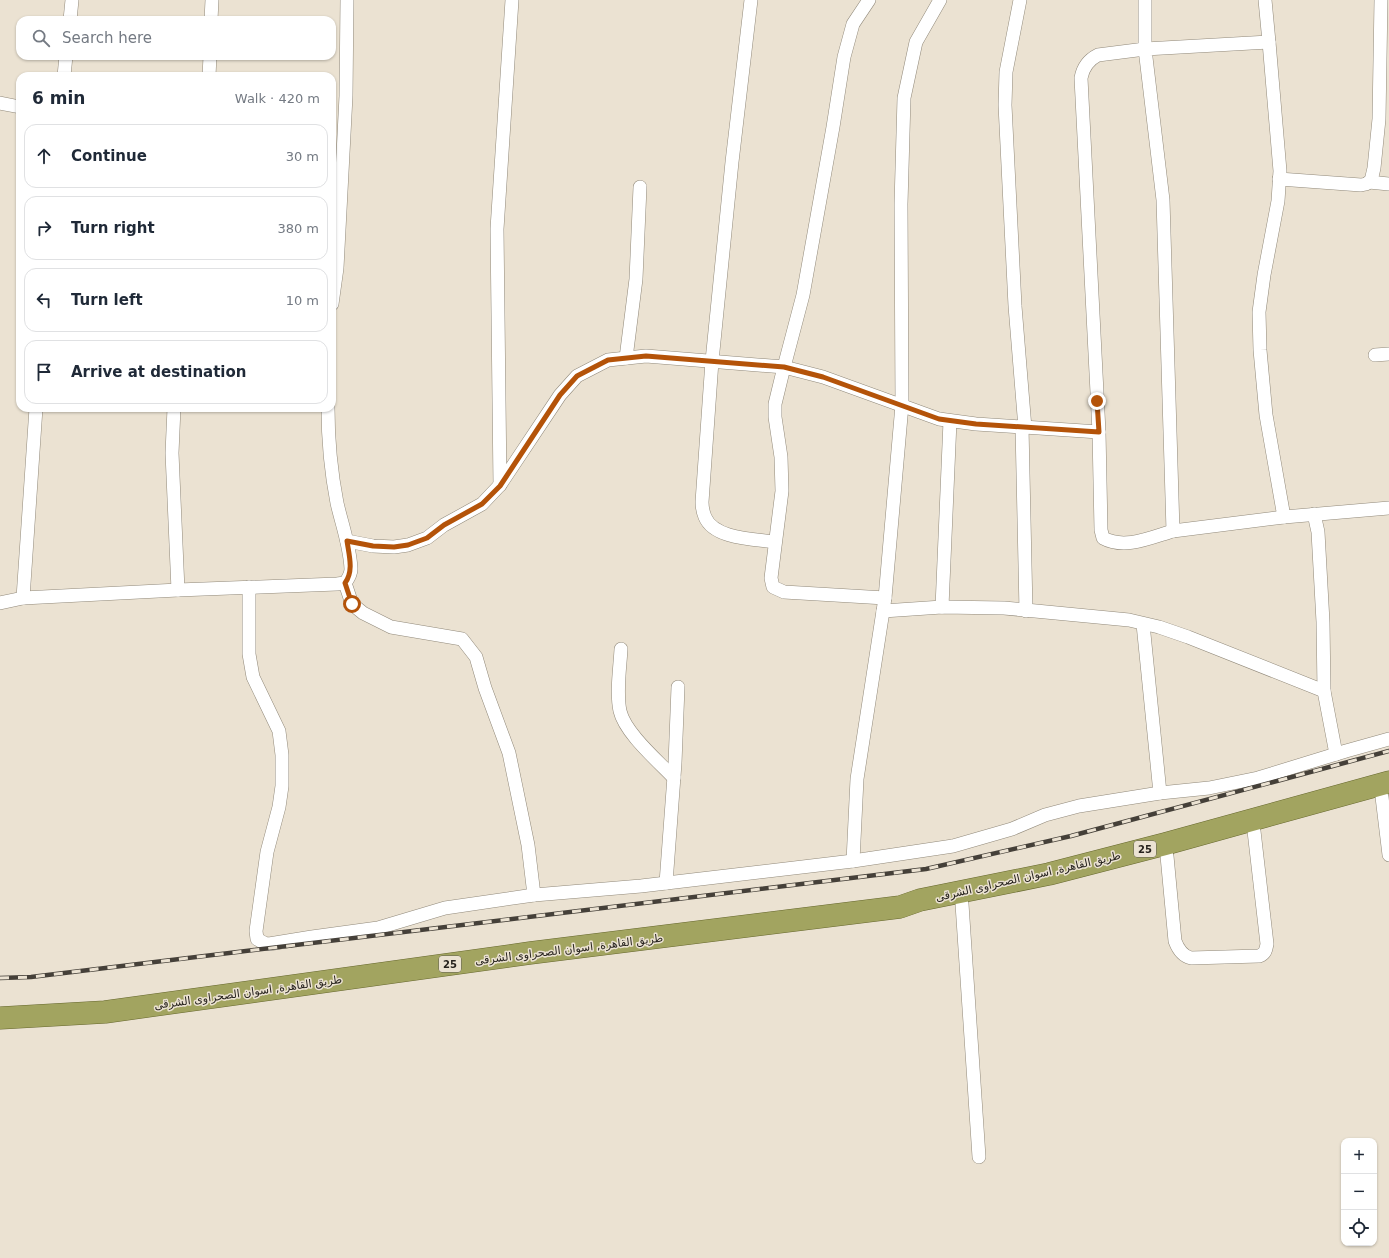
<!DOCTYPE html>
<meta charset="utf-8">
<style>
body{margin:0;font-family:"DejaVu Sans","Noto Naskh Arabic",sans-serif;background:#f6f6f7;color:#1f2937}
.controls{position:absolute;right:12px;bottom:12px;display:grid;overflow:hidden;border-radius:8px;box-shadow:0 1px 3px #0004}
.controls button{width:36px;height:36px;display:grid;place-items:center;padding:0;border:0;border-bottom:1px solid #e0e1e3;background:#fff;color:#1f2937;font:20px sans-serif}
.stop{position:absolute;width:12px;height:12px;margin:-9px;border:3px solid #b45309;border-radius:50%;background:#fff}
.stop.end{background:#b45309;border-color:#fff;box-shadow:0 1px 4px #0008}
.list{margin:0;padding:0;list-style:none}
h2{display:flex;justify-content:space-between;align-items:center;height:52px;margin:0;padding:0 16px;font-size:17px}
h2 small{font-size:13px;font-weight:400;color:#747a83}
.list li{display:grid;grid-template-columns:26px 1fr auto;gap:12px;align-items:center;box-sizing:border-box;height:64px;margin:0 8px 8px;padding:0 8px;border:1px solid #e0e1e3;border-radius:12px}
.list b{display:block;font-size:15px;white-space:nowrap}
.list em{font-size:13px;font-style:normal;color:#747a83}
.icon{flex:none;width:22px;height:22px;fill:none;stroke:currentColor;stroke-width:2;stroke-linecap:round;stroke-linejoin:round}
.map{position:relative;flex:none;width:1389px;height:1258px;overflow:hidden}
.search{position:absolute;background:#fff;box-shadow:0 1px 3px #0004;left:16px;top:16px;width:320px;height:44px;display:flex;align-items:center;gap:10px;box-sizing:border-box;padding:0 14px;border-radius:12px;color:#747a83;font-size:15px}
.panel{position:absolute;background:#fff;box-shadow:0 1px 3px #0004;left:16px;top:72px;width:320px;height:340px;border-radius:12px}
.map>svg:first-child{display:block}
</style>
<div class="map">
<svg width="1389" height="1258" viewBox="0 0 1389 1258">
<rect width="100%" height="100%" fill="#ebe2d2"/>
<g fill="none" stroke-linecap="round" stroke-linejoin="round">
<defs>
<g id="minor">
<path d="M751,0L732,162L712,361L702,502C702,507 703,512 705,517C714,539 754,539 775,542"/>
<polyline points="869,0 853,24 844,57 833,127 803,295 784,367 775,404 775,417 781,457 782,491 771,578 773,587 784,592 885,598"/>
<polyline points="1020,0 1006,72 1005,105 1015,306 1025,428"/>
<path d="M1145,0V49L1098,55C1088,60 1083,67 1081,78L1099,432L1101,530L1103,538C1125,550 1152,537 1173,531"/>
<polyline points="1265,0 1269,42 1280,171 1278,201 1264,275 1259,312 1260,350 1266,415 1284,517"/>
<polyline points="70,20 72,0"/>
<polyline points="211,20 212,0"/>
<polyline points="1269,42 1145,49 1163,200 1173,531 1284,517 1389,508"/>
<polyline points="64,76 66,56"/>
<polyline points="209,76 210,56"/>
<polyline points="0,103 20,107"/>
<polyline points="1279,179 1361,185 1366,184 1371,181 1374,168 1379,119 1381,0"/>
<polyline points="1369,182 1389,184"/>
<polyline points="332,304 337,268 346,96 347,0"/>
<polyline points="1375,355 1389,354"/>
<polyline points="626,358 636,279 640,187"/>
<polyline points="174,408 172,453 178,590"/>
<polyline points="1022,427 1026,611"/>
<polyline points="500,485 497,229 512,0"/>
<polyline points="1314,514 1318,532 1323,622 1324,691 1336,754"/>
<polyline points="347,541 373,546 394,547 408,545 427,538 444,525 482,504 500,485 560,395 577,376 608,360 646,356 784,367 823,377 939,419 976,424 1099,432"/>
<polyline points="345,583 352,604 363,613 391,627 462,639 476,657 485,688 509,753 528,845 534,895"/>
<polyline points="249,587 249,654 253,677 279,731 282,755 282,786 279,807 267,852 256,931 257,939 264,943 269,944 312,937 378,928 445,908 534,895 641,886 853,861 953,846 1012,829 1045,815 1079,806 1160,793 1209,788 1258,778 1346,751 1389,739"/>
<polyline points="23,598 36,408"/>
<path d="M0,603L23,598L178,590L337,584L345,583C348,579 351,574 351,569C350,546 342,525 337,503C331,472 328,440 328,408"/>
<polyline points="942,607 950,421"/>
<polyline points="883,611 942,607 1004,608 1129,620 1159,627 1188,637 1324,691"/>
<polyline points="1143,624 1160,793"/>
<path d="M621,649C620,668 616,692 620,711C625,733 658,761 674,778"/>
<polyline points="1382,797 1389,855"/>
<path d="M1167,856L1175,941C1178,949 1182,956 1191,958L1259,956C1265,954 1266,950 1267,944L1254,831"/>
<polyline points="853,861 857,779 885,598 902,405 901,204 904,98 916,42 940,0"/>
<polyline points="666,883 675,763 678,687"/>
<polyline points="962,904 979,1157"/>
</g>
<polyline id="trunk" points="0,1018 105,1012 530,953 900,907 920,900 1049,874 1165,844 1389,782"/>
</defs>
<use href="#minor" stroke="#91897a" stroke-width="14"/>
<use href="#trunk" stroke="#67682f" stroke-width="23"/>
<use href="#minor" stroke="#fff" stroke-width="13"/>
<use href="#trunk" stroke="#a2a460" stroke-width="22"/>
<defs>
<polyline id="rail" points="0,978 31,977 926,869 1071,836 1389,751"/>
</defs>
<use href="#rail" stroke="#454039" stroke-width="4.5"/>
<use href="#rail" stroke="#ebe2d2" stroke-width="3" stroke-dasharray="9" stroke-linecap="butt"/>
</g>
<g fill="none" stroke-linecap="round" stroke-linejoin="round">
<path stroke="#b45309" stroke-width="5" d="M352,604L345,583C354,571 349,555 347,541L373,546L394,547L408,545L427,538L444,525L482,504L500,486L560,395L577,376L608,360L646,356L784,367L823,377L939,419L976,424L1099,432L1097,401"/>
</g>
<g text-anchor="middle" stroke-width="3" stroke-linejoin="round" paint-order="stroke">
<g fill="#ebe2d2" stroke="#615c53" stroke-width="1">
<rect x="1134" y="841" width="22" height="16" rx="3"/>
<rect x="439" y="956" width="22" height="16" rx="3"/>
</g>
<g font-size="10" font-weight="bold" fill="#26221d">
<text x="1145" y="853">25</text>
<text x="450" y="968">25</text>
</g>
<g font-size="11" fill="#26221d" stroke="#ebe2d2">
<text transform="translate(1028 876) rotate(-13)" y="4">طريق القاهرة, اسوان الصحراوى الشرقى</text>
<text transform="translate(569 949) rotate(-7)" y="4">طريق القاهرة, اسوان الصحراوى الشرقى</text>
<text transform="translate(248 992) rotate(-8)" y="4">طريق القاهرة, اسوان الصحراوى الشرقى</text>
</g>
</g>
</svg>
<div class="controls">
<button>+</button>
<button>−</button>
<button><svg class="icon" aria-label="locate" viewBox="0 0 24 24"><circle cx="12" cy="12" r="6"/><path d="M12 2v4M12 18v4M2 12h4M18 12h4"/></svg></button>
</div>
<div class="stop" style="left:352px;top:604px"></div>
<div class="stop end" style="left:1097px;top:401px"></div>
<div class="search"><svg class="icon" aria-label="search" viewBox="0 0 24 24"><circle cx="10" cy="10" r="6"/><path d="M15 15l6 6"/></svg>Search here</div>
<section class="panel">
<h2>6 min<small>Walk · 420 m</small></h2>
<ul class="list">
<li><svg class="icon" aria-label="ahead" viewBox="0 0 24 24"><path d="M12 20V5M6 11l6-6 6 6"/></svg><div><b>Continue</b></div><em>30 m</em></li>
<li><svg class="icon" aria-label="right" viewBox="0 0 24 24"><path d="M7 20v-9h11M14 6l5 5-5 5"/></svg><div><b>Turn right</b></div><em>380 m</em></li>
<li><svg class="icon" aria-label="left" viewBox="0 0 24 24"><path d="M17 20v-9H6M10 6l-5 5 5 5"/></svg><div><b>Turn left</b></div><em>10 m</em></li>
<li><svg class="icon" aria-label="arrive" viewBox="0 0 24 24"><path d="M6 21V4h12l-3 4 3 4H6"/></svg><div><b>Arrive at destination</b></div></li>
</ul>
</section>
</div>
